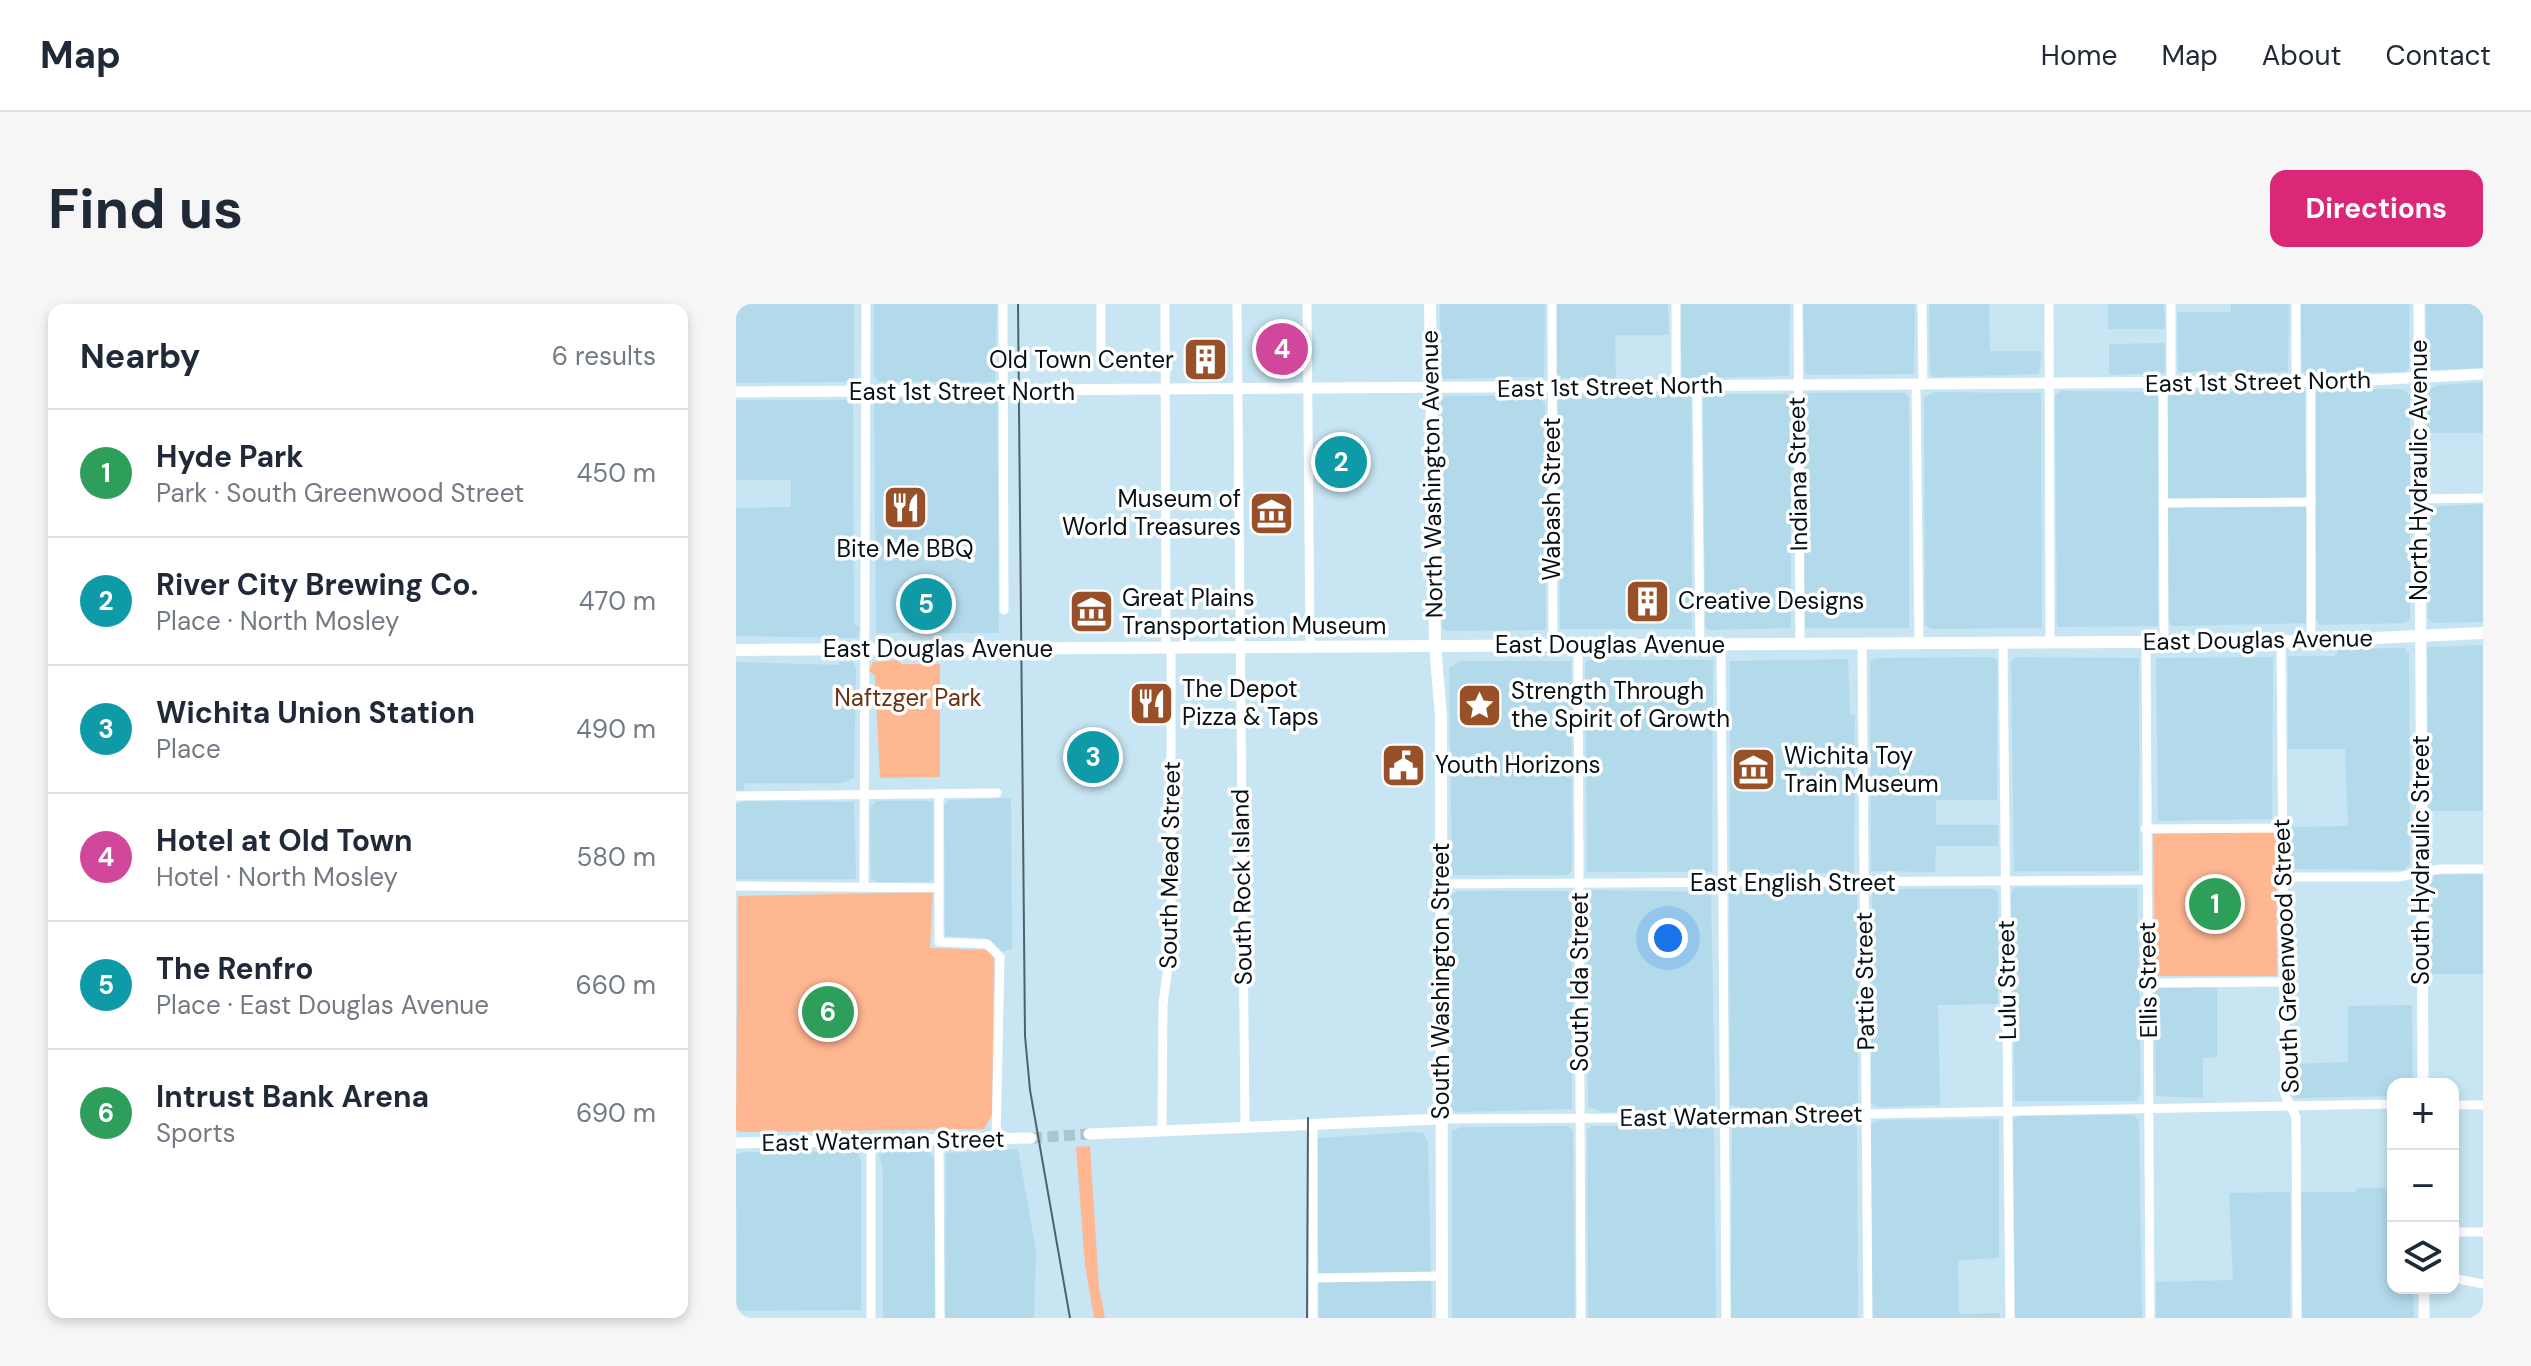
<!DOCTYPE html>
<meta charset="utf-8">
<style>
body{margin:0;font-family:"DM Sans",sans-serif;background:#f6f6f7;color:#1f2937}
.controls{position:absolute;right:24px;bottom:24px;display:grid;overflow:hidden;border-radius:16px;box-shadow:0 4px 12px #0003}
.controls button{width:72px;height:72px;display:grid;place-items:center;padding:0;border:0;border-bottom:2px solid #e0e1e3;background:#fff;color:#1f2937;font:40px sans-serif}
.you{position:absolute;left:932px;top:634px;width:28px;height:28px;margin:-20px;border:6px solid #fff;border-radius:50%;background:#1a73e8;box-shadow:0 0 0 12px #1a73e833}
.badge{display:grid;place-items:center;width:52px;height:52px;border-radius:50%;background:#db2777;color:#fff;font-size:26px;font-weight:700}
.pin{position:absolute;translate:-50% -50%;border:4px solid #fff;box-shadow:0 2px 8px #0006}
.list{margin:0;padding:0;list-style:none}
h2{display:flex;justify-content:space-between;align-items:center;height:104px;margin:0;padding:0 32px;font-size:34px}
h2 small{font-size:26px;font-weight:400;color:#747a83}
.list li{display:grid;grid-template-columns:52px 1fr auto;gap:24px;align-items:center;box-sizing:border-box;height:128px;padding:0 32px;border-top:2px solid #e0e1e3}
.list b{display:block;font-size:30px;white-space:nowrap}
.list p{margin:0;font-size:26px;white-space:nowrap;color:#747a83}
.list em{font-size:26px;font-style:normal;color:#747a83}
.icon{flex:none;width:44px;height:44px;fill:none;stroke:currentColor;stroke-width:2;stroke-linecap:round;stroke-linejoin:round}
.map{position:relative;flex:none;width:1747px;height:1014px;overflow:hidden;border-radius:16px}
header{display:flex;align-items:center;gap:48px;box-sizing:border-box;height:112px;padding:0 40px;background:#fff;border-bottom:2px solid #e0e1e3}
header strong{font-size:38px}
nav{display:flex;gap:44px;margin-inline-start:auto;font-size:28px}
.intro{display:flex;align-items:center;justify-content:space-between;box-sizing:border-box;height:192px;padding:0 48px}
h1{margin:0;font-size:56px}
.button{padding:20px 36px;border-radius:16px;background:#db2777;color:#fff;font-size:28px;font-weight:700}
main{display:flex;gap:48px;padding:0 48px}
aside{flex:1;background:#fff;border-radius:16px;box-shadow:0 4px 12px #0003}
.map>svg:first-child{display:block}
</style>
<header>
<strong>Map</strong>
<nav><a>Home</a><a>Map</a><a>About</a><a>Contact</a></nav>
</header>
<div class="intro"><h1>Find us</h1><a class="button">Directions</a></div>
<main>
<aside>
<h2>Nearby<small>6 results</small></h2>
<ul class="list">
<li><span class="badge" style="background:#2e9e5b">1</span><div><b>Hyde Park</b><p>Park · South Greenwood Street</p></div><em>450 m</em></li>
<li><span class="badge" style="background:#0f9aa8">2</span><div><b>River City Brewing Co.</b><p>Place · North Mosley</p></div><em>470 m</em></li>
<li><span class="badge" style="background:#0f9aa8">3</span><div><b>Wichita Union Station</b><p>Place</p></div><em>490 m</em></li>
<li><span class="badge" style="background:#d1479c">4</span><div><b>Hotel at Old Town</b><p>Hotel · North Mosley</p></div><em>580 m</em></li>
<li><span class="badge" style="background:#0f9aa8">5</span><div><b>The Renfro</b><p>Place · East Douglas Avenue</p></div><em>660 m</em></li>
<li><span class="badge" style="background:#2e9e5b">6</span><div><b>Intrust Bank Arena</b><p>Sports</p></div><em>690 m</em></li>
</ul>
</aside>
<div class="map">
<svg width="1747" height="1014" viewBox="0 0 1747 1014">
<rect width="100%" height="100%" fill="#c7e5f2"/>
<g fill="#b3daeb">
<polygon points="0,0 118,0 118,75 109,78 0,79"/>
<polygon points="138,0 261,0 259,78 142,78 138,71"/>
<polygon points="704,0 809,0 808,73 707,75 704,68"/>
<polygon points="820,0 932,0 933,31 879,31 880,74 826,74 820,69"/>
<polygon points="943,0 1054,0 1053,72 946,74"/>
<polygon points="1067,0 1179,0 1178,70 1069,71"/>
<polygon points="1193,0 1253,0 1254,47 1306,47 1303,70 1198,73 1194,70"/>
<polygon points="1372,0 1428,0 1429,25 1372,25"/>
<polygon points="1495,0 1553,0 1552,68 1442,68 1441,8 1495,8"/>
<polygon points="1564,0 1673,0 1673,64 1669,68 1566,68"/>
<polygon points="1690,0 1747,0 1747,64 1691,66"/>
<polygon points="1429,39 1429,69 1373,71 1373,40"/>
<polygon points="1747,78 1747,129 1690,129 1693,85 1702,81"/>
<polygon points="1584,85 1665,85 1674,91 1674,314 1670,319 1584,321 1580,316 1578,90"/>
<polygon points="1569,86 1571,319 1436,322 1432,317 1432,88"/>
<polygon points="1325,87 1417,88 1422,92 1422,322 1321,323 1319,92"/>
<polygon points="1198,88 1305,89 1306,324 1195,325 1189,321 1188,94"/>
<polygon points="1071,89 1169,89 1173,94 1173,324 1069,324 1067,94"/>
<polygon points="973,90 1051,90 1055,93 1055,324 973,326 969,321 967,95"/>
<polygon points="802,91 809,100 810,323 809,326 709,327 706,322 705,95 711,92"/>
<polygon points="828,91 955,91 956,325 824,325 822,97"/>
<polygon points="145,94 261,96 263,329 140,329 138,100"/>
<polygon points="0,96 112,96 117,100 118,320 124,323 122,334 0,332 0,204 55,203 55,176 0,176"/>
<polygon points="1747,200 1747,318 1696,319 1692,314 1691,203"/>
<polygon points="1747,341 1747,507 1693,507 1691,343"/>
<polygon points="1668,344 1673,350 1674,560 1667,566 1555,565 1556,523 1612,522 1609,445 1552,445 1552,352 1599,352 1604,345"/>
<polygon points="1256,353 1261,356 1261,496 1200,496 1200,521 1262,521 1262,542 1200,542 1199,568 1135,567 1134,358 1139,354"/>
<polygon points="1278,353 1403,354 1403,567 1278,567 1275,359"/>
<polygon points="1537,353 1536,515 1422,517 1420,354"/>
<polygon points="1112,355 1114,411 1119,411 1118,569 994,569 994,357"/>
<polygon points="853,356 977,356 976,568 851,568 849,359"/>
<polygon points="104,357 117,358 120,365 118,474 106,479 9,479 7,487 0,486 0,358 102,361"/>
<polygon points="724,357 835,357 836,566 832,571 716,571 713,364"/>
<polygon points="275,494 276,645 266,648 255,636 246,634 209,632 208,501 213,496"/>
<polygon points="8,497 118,498 120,575 0,575 0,500"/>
<polygon points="140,497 197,497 197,575 194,578 141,578 135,574 134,504"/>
<polygon points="1747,570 1747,670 1694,670 1693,577 1699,571"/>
<polygon points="1280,583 1401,584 1405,791 1400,797 1279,797 1275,590"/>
<polygon points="1116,584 1121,589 1122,800 1105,804 1014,806 994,801 993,587"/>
<polygon points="1136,585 1257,585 1262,589 1262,700 1202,701 1204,801 1141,803 1135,798"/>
<polygon points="857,586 975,588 979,804 868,808 852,803 850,592"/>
<polygon points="723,587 830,587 836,592 836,805 720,808 714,804 714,591"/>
<polygon points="1423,684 1481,684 1481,753 1467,754 1467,794 1420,792 1418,689"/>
<polygon points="1676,701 1677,780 1657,780 1657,792 1560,794 1553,790 1553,760 1612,758 1612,702"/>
<polygon points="1398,811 1403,817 1406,1014 1279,1014 1277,816 1283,812"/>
<polygon points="1263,815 1263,954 1222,956 1223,1010 1264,1009 1264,1014 1136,1014 1135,820 1143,816"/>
<polygon points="1116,818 1121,824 1122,1014 995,1014 996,821"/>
<polygon points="833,822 837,828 839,1014 716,1014 716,827 726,823"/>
<polygon points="856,822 978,822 980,1014 852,1014 851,826"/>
<polygon points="679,828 687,829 692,838 696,1014 583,1014 581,834"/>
<polygon points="282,845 300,947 298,1014 209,1014 210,849"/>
<polygon points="191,846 198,854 199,1014 147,1014 147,868 143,851 150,847"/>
<polygon points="7,848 122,848 125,858 125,1006 6,1007 1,1004 0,851"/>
<polygon points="1621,884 1657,884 1657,984 1677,984 1678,1014 1566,1014 1565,888 1620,888"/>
<polygon points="1554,888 1554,1014 1420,1014 1420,978 1497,976 1493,889"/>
</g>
<g fill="#ffb791">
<polygon points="161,356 166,360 204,360 204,473 144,474 139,372 133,367 137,358"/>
<polygon points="1540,527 1541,672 1419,672 1417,529"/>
<polygon points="197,588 194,644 251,646 258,652 256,811 248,825 3,828 0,826 2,592"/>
<polygon points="354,842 363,984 369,1014 358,1014 349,961 340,843"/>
</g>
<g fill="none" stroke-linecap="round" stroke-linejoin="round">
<polyline stroke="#aac5d1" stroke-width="11" stroke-dasharray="11 5.5" stroke-linecap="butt" points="295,834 353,830"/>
<g stroke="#fff" stroke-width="9">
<polyline points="267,0 268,306"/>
<polyline points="365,0 365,60"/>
<polyline points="429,0 430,343"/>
<polyline points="501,0 509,823"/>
<polyline points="571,0 574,341"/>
<polyline points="816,0 817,341"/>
<polyline points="940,0 940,82"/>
<polyline points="1062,0 1064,340"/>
<polyline points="1186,0 1187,81"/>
<polyline points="1313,0 1314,338"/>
<polyline points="1435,0 1435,79"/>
<polyline points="1560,0 1560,78"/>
<polyline points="1575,78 1575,337"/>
<polyline points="1427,79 1428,337"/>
<polyline points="1180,81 1183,339"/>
<polyline points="961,82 964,341"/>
<polyline points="1683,195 1747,194"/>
<polyline points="1427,199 1575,198"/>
<polyline points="1410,337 1414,1014"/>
<polyline points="1545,337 1549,791 1560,813 1561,1014"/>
<polyline points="1267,338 1274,1014"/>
<polyline points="1126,339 1132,1014"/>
<polyline points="842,341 845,1014"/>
<polyline points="985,341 990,1014"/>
<polyline points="203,491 203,638 251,640 264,653 260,836"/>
<polyline points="0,492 261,489"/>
<polyline points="1409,525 1546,524"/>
<polyline points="1546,573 1662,573 1704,565 1747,565"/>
<polyline points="706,580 1409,576"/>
<polyline points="0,582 203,584"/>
<polyline points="128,583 130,0"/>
<polyline points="1413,679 1547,678"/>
<polyline points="1717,801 1747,801"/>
<polyline points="704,815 917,814 1657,800"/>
<polyline points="577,822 577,1014"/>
<polyline points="426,826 427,700 435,640 435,343"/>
<polyline points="203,837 204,1014"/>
<polyline points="1717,928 1747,928"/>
<polyline points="577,974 705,972"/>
<polyline points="1717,974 1747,980"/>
<polyline points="135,1014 135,838"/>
</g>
<g stroke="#fff" stroke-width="11">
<polyline points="1683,0 1687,780"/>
<polyline points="0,88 1617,77 1747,70"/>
<polyline points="353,830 704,815"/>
<polyline points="0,839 295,834"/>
<polyline points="1688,984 1688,1014"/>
</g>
<g stroke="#fff" stroke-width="12">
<polyline points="694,0 699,341 705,413 706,1014"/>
<polyline points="0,346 1575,337 1747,329"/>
</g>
<g stroke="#506269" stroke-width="2">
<polyline points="282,0 289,732 294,786 334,1014"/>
<polyline points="571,1014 572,814"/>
</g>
</g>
<defs>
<symbol id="building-square" viewBox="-11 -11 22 22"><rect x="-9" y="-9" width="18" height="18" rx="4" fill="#975028" stroke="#fff"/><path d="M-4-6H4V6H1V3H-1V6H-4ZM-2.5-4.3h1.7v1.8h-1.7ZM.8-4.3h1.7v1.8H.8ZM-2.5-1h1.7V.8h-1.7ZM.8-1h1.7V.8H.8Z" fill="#fff"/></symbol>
<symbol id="restaurant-square" viewBox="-11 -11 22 22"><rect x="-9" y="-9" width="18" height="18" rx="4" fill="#975028" stroke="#fff"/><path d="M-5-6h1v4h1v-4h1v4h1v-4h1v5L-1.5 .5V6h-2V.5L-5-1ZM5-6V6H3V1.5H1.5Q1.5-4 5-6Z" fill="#fff"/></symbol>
<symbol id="museum-square" viewBox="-11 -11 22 22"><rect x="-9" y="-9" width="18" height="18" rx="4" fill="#975028" stroke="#fff"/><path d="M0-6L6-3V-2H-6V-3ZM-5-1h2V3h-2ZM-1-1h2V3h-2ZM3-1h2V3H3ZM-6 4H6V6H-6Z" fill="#fff"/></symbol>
<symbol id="sight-square" viewBox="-11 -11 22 22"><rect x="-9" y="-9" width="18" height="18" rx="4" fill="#975028" stroke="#fff"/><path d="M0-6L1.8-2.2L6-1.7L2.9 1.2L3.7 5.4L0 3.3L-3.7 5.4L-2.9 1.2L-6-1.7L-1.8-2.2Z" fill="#fff"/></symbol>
<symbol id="civic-square" viewBox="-11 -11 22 22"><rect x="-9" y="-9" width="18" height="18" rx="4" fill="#975028" stroke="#fff"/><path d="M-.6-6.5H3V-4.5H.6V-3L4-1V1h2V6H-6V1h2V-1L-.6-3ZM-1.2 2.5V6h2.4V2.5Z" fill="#fff"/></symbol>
</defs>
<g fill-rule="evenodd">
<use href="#building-square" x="444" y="30" width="51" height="51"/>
<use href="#restaurant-square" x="144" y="178" width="51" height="51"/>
<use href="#museum-square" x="510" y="184" width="51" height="51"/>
<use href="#building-square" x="886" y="272" width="51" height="51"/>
<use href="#museum-square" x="330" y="282" width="51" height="51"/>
<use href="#restaurant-square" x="390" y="374" width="51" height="51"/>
<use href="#sight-square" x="718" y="376" width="51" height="51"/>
<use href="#civic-square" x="642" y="436" width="51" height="51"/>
<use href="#museum-square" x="992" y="440" width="51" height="51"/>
</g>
<g text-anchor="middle" stroke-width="7" stroke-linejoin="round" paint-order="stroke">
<g font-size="24" fill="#061115" stroke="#fff" text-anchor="start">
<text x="438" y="64" text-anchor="end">Old Town Center</text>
<text x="505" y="203" text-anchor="end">Museum of<tspan x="505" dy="28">World Treasures</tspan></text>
<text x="169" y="253" text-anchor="middle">Bite Me BBQ</text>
<text x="386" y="302">Great Plains<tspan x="386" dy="28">Transportation Museum</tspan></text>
<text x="942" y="305">Creative Designs</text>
<text x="446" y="393">The Depot<tspan x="446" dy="28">Pizza &amp; Taps</tspan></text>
<text x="775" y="395">Strength Through<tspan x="775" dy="28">the Spirit of Growth</tspan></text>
<text x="1048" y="460">Wichita Toy<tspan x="1048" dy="28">Train Museum</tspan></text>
<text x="699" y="469">Youth Horizons</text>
</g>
<g font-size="24" fill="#061115" stroke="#fff">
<text transform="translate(1522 78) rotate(-1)" y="8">East 1st Street North</text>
<text transform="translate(874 83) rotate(-1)" y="8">East 1st Street North</text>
<text x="226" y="96">East 1st Street North</text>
<text transform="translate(1683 166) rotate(-90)" y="8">North Hydraulic Avenue</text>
<text transform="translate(696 170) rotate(-91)" y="8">North Washington Avenue</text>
<text transform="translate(1062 170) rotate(-91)" y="8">Indiana Street</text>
<text transform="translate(816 195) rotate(-90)" y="8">Wabash Street</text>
<text transform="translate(1522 336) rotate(-1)" y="8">East Douglas Avenue</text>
<text x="874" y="349">East Douglas Avenue</text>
<text x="202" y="353">East Douglas Avenue</text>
<text transform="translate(1685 556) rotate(-90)" y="8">South Hydraulic Street</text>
<text transform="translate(434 561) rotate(-89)" y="8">South Mead Street</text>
<text x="1057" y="587">East English Street</text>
<text transform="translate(506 583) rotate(-91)" y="8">South Rock Island</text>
<text transform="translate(1550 652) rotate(-92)" y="8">South Greenwood Street</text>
<text transform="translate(1271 676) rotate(-91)" y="8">Lulu Street</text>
<text transform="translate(1412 676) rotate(-91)" y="8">Ellis Street</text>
<text transform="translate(705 677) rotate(-90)" y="8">South Washington Street</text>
<text transform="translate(1129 677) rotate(-91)" y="8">Pattie Street</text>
<text transform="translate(844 678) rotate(-90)" y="8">South Ida Street</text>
<text transform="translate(1005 812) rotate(-1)" y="8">East Waterman Street</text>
<text transform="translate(147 837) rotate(-1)" y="8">East Waterman Street</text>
</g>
<g font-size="24" fill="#683313" stroke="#fff">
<text x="172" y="402">Naftzger Park</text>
</g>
</g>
</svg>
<div class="controls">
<button>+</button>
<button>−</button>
<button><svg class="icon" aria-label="layers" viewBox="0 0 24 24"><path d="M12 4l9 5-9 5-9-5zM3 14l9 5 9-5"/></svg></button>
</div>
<div class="you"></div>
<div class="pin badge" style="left:1479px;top:600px;background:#2e9e5b">1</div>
<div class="pin badge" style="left:605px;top:158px;background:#0f9aa8">2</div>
<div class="pin badge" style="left:357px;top:453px;background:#0f9aa8">3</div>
<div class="pin badge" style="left:546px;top:45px;background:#d1479c">4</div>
<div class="pin badge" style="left:190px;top:300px;background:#0f9aa8">5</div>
<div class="pin badge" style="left:92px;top:708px;background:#2e9e5b">6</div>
</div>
</main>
